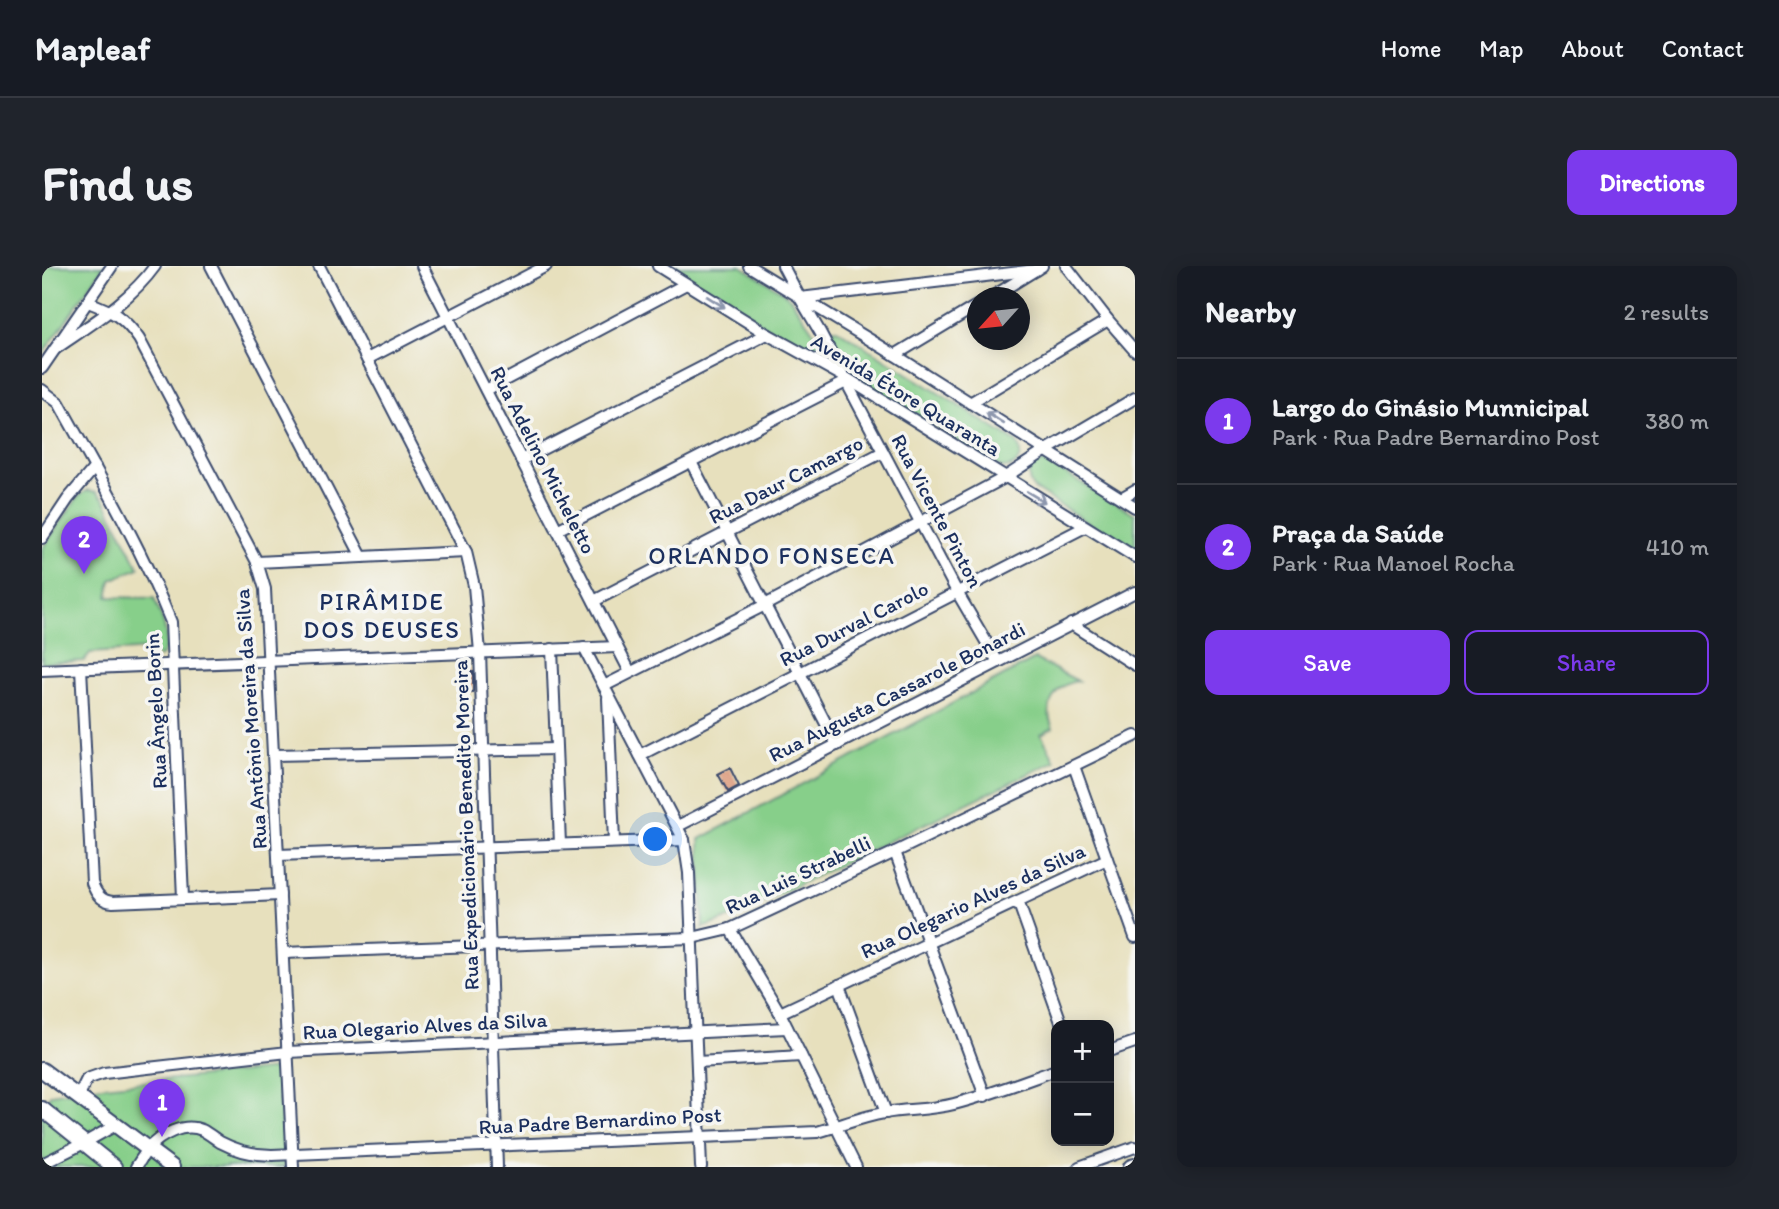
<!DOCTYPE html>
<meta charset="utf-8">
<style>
body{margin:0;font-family:Itim,sans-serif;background:#20242c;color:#f1f3f6}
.controls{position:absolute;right:21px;bottom:21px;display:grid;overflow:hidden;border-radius:14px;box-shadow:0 4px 18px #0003}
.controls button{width:63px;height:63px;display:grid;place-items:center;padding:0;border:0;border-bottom:2px solid #363941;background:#171b24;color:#f1f3f6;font:35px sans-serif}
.compass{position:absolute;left:925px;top:21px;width:63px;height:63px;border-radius:50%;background:#171b24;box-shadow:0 4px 18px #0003;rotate:243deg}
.you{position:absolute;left:614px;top:574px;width:24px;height:24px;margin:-18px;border:5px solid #fff;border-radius:50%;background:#1a73e8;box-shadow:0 0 0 10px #1a73e833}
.badge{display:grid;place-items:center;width:46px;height:46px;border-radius:50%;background:#7c3aed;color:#fff;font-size:23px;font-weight:700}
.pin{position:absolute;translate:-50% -58px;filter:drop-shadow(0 2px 4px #0008)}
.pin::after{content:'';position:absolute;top:37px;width:24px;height:21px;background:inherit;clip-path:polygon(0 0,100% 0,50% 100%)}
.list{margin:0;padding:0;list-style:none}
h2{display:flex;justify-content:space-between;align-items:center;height:91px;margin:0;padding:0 28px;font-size:30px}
h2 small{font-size:23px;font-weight:400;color:#9ea1a6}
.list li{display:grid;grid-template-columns:46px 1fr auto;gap:21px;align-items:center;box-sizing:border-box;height:126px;padding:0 28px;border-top:2px solid #363941}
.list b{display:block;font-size:26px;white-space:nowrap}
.list p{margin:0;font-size:23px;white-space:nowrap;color:#9ea1a6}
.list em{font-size:23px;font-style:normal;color:#9ea1a6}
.actions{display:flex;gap:14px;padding:21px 28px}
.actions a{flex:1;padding:16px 0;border:2px solid #7c3aed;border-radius:14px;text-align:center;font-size:24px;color:#7c3aed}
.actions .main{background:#7c3aed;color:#fff}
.map{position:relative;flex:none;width:1093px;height:901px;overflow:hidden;border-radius:14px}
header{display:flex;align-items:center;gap:42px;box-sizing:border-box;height:98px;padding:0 35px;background:#171b24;border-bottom:2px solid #363941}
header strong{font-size:33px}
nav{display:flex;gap:38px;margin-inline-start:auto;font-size:24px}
.intro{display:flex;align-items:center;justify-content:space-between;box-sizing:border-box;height:168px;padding:0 42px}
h1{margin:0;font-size:49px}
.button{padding:18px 32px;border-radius:14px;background:#7c3aed;color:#fff;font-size:24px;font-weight:700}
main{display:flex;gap:42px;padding:0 42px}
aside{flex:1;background:#171b24;border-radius:14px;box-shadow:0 4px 18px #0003}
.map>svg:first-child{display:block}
</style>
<header>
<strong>Mapleaf</strong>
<nav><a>Home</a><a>Map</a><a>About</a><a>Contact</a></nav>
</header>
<div class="intro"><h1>Find us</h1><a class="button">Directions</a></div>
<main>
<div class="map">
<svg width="1093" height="901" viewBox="0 0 1093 901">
<rect width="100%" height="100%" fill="#f6f6f2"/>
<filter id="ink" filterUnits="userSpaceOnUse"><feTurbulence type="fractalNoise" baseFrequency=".0143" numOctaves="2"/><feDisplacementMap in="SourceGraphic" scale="14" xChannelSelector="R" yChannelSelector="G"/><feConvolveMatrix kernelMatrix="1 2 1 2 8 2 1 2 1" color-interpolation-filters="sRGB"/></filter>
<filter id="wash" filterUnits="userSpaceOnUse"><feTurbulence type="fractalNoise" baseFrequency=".00686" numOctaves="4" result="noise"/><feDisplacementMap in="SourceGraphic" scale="28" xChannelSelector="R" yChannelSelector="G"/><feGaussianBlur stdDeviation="1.57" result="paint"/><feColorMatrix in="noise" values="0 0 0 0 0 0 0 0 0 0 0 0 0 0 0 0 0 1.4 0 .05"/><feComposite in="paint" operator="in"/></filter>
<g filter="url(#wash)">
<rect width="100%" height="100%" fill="#e7e0bd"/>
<g fill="#87cf8a" stroke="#517f74" stroke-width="2">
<polygon points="0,0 62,0 0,89"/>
<polygon points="626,0 699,0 741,26 748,32 777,74 776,81 772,85 764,85"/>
<path d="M791,63H795L974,176C983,189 976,203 959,202L805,106L787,73V67Z"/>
<path d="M997,196L1005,197L1093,248V286L991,222C984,212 986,202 997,196Z"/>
<path d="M46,224L55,226L62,233L97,302L69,314L66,331L112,332C118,349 133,377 117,392L109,383L48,387L42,395L0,397V283L37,230Z"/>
<path d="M993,393L1036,415C1013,418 1001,440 1011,462L999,468L1013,495L688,652L661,662L658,573Z"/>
<polygon points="235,803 243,901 0,901 0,841 9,828 60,820"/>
</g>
<g id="blocks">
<g fill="#db997a">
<polygon points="417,402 428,402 428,406 431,406 431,426 419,425"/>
<polygon points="688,502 697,520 686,526 676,508"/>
</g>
</g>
</g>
<g filter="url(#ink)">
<use href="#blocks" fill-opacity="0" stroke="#3a4a6c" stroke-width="2"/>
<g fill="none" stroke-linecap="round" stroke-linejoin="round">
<defs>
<g id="minor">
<polyline points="169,0 320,291"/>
<polyline points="277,0 424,286 432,320 438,386 455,901"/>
<polyline points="380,0 588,406"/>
<polyline points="616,0 725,68 801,110 1093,291"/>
<polyline points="707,0 853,89 1093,241"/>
<polyline points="741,0 758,32 778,66 915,326 956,396"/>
<polyline points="1024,0 1066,54 1093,85"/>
<polyline points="758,32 994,4"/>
<polyline points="948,32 1000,0"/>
<path d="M46,36C70,45 82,51 97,73L215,296L223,323L251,901"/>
<path d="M13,83C49,58 87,36 113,0"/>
<polyline points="853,89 936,39"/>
<polyline points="325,93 504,0"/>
<polyline points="0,102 70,0"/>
<path d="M0,124L17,137C57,209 98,279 129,356L141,632"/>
<polyline points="444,124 644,18"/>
<polyline points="928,137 1066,54"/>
<polyline points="479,194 725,68"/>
<polyline points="649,196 795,479"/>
<polyline points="1079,232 1093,224"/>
<polyline points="515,264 804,116"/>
<polyline points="0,272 26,233 53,201"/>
<polyline points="215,296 424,286"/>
<polyline points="552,335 841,186"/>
<polyline points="1029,358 1093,399"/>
<polyline points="542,382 642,574 647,607 659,901"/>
<polyline points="510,383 518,578"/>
<path d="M39,402L50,617C54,628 59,635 71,636L238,629"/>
<polyline points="0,404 575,381"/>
<polyline points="562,420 723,339 962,212 1003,185 1093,132"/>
<polyline points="566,432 572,576"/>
<polyline points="232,489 514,483"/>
<polyline points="598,489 1043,261"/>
<polyline points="1032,500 1093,671"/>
<polyline points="636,560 1093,326"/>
<polyline points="853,586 943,830"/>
<polyline points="236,589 642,574"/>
<polyline points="976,635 1020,759"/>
<polyline points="688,663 738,747 814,901"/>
<polyline points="241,687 650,672 688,663 853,586 1093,470"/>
<polyline points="797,719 844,847"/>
<polyline points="738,747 1065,593"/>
<polyline points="1067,785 1093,776"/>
<polyline points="655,796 759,790"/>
<polyline points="36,831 45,813 62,807 246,786 745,762"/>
<polyline points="0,898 42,877 74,859"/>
<path d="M94,901C98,895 102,888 106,883C118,869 142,856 160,864C166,867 172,872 178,876C195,885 211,889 230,889L775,866C798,860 819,851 842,847C866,843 889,844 912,838C947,829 980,816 1014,804"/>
<polyline points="1037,901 1093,881"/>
</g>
<g id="major">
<polyline points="0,804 130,901"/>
<polyline points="0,843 72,901"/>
<polyline points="1089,901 1093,900"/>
</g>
</defs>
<use href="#minor" stroke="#3a4a6c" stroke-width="14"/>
<use href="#major" stroke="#3a4a6c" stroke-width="18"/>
<use href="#minor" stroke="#fff" stroke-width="10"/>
<use href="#major" stroke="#fff" stroke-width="14"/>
</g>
<defs><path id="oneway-shaft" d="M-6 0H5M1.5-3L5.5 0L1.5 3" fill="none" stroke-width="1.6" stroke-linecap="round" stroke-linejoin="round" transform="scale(1.75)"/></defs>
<g stroke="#8d97ae">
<use href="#oneway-shaft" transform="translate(674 36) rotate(32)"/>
<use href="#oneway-shaft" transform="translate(953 152) rotate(-147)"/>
<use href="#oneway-shaft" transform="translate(994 231) rotate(31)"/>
</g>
</g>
<g text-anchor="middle" stroke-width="7" stroke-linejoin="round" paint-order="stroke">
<g font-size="21" fill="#1b2f5e" stroke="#f6f6f2">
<text transform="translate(864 129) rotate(31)" y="7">Avenida Étore Quaranta</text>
<text transform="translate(501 194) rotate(63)" y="7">Rua Adelino Micheletto</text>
<text transform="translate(744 214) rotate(-27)" y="7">Rua Daur Camargo</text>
<text transform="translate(895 245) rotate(62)" y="7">Rua Vicente Pinton</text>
<text transform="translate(812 358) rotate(-27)" y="7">Rua Durval Carolo</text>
<text transform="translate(855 426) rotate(-27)" y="7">Rua Augusta Cassarole Bonardi</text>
<text transform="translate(114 445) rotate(-93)" y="7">Rua Ângelo Borin</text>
<text transform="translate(209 453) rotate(-94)" y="7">Rua Antônio Moreira da Silva</text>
<text transform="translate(424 559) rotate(-92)" y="7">Rua Expedicionário Benedito Moreira</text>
<text transform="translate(756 609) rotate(-25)" y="7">Rua Luis Strabelli</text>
<text transform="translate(931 635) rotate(-25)" y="7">Rua Olegario Alves da Silva</text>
<text transform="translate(383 760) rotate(-3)" y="7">Rua Olegario Alves da Silva</text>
<text transform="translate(558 855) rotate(-3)" y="7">Rua Padre Bernardino Post</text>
</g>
<g font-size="24" letter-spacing="2" fill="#1b2f5e" stroke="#f6f6f2">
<text x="730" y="298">ORLANDO FONSECA</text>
<text x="340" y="344">PIRÂMIDE<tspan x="340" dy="28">DOS DEUSES</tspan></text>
</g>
</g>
</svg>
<div class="controls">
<button>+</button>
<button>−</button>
</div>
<svg class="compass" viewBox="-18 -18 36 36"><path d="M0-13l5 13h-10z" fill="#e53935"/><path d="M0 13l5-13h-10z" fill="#9ea1a6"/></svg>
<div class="you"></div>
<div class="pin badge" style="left:120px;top:871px">1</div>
<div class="pin badge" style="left:42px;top:308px">2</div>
</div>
<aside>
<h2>Nearby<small>2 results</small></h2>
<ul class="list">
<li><span class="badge">1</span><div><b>Largo do Ginásio Munnicipal</b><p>Park · Rua Padre Bernardino Post</p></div><em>380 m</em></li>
<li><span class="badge">2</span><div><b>Praça da Saúde</b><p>Park · Rua Manoel Rocha</p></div><em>410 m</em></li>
</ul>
<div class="actions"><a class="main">Save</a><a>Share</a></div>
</aside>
</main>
